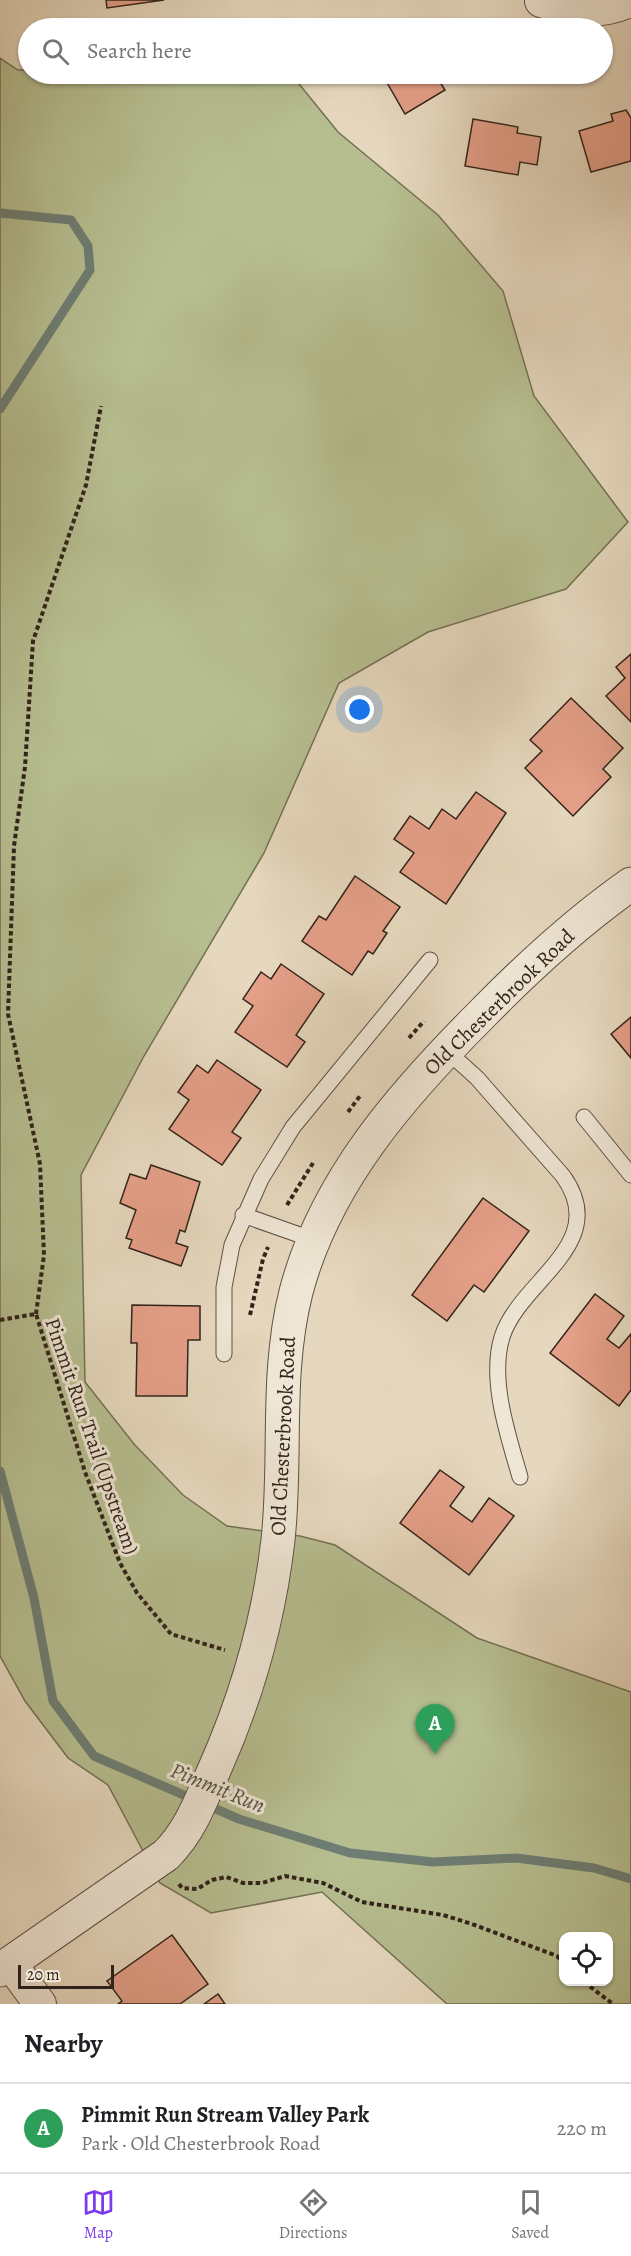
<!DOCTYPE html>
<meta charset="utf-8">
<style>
body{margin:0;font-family:Alegreya,serif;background:#f6f6f6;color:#202124}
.controls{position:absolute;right:18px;bottom:18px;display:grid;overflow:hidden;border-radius:12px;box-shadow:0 2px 4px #0004}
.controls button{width:54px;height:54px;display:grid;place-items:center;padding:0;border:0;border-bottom:2px solid #e0e0e0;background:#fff;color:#202124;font:30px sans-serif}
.scale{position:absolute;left:18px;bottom:15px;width:96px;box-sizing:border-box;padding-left:6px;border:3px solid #31231a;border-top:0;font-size:16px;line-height:21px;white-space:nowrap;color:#31231a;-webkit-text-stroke:4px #efe6d5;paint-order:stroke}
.you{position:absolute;left:360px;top:710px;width:21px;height:21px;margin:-15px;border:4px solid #fff;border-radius:50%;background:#1a73e8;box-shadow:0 0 0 9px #1a73e833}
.badge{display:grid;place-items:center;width:39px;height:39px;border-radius:50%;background:#7c3aed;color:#fff;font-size:20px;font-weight:700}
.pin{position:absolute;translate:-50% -50px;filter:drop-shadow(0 2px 3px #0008)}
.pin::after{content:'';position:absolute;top:32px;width:21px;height:18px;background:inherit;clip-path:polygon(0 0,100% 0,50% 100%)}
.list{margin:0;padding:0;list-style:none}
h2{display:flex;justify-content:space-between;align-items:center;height:78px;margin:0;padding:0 24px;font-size:26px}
h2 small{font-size:20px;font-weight:400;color:#757577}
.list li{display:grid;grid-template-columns:39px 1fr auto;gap:18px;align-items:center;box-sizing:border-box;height:90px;padding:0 24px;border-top:2px solid #e0e0e0}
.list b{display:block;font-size:22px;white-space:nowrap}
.list p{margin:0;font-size:20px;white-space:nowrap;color:#757577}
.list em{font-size:20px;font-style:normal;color:#757577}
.icon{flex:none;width:33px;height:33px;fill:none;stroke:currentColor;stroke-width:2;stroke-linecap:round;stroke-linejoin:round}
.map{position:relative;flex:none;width:631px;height:2004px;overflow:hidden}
.search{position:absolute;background:#fff;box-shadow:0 2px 4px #0004;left:18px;right:18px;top:18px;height:66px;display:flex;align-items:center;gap:15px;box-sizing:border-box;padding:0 21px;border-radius:33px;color:#757577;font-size:22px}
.sheet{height:168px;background:#fff}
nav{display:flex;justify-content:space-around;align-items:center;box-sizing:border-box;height:84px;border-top:2px solid #e0e0e0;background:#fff;font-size:16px;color:#757577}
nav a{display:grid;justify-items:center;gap:3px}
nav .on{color:#7c3aed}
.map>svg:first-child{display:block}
</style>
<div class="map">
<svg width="631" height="2004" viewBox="0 0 631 2004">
<rect width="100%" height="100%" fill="#e6d8be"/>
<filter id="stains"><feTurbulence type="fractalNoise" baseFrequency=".00333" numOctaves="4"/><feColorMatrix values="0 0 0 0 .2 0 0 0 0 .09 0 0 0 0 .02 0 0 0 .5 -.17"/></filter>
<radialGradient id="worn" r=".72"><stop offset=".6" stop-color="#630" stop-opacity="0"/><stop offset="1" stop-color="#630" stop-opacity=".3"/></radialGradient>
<path fill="#b6be90" stroke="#747055" stroke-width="1.5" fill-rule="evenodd" d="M0,58L18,70H28V74H291L338,132L438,215L503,291L534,396L628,522L566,589L428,632L339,683L264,853L144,1056L81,1175L85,1382L134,1444L183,1495L227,1526L300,1536L335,1545L477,1638L631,1692V2004H447L322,1892L211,1913L160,1883L108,1785L68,1758L25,1701L0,1656ZM564,1936H608V1982H564Z"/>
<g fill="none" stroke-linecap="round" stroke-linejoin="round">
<g stroke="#6e7e74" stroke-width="9">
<polyline points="0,213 71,220 88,246 90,270 0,409"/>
<polyline points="0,1471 34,1598 53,1701 94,1756 239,1819 350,1853 433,1862 516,1858 594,1868 631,1879"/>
</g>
</g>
<g fill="#e5a089" stroke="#31231a" stroke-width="1.5">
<polygon points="106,0 164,0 107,8"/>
<polygon points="382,74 435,74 445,90 405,114"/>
<polygon points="626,110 631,118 631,161 591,172 579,131 613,121 611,114"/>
<polygon points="473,119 518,127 517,133 541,137 537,165 520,162 518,175 465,166"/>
<polygon points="631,654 631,722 606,696 625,678 616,667"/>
<polygon points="571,698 623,748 603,769 611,777 573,816 525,768 542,751 530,740"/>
<polygon points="476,792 506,813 446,904 400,872 414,853 394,839 410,816 429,829 442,809 456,819"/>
<polygon points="355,876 400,907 383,931 387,933 373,954 368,951 352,975 302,941 319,916 326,920"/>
<polygon points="281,964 324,994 296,1035 305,1042 287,1067 235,1032 253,1006 243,999 261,972 271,979"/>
<polygon points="631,1017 631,1058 611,1034"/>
<polygon points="217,1060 261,1090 232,1132 241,1138 222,1165 169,1129 189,1100 178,1092 197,1065 208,1073"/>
<polygon points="151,1165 200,1182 185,1232 180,1230 176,1243 188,1247 181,1266 129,1248 132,1240 126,1238 136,1210 120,1203 130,1174 146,1179"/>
<polygon points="483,1198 529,1231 484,1292 474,1285 447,1321 412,1295"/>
<polygon points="595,1294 624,1316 607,1339 619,1348 631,1334 631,1390 619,1406 550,1353"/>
<polygon points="132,1305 200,1306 200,1340 188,1340 187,1396 136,1396 137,1343 131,1343"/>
<polygon points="440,1470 464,1487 450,1506 472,1522 489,1498 514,1516 469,1575 400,1523"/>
<polygon points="172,1935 208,1984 180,2004 118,2004 122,2001 107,1981"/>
<polygon points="218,1994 225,2004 204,2004"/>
</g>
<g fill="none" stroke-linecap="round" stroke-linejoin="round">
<defs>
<g id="service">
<path d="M446,1050L477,1078L563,1176C612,1244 520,1280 502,1337C489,1380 508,1435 520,1477"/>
<polyline points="584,1117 631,1175"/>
<polyline points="243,1215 314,1240"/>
<polyline points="224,1354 224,1287 232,1245 261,1179 293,1127 430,960"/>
</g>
<g id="minor">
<path d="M541,1C569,10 603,15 631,0"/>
<polyline points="10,1963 40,2004"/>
</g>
<path id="tertiary" d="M0,1970L166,1855C191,1830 201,1800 215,1768C247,1696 269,1618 278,1540C287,1457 275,1375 296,1292C325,1181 403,1093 482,1014C528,967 577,922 631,884"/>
</defs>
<use href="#service" stroke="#5e5043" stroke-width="17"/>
<use href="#minor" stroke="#5e5043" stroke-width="34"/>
<use href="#tertiary" stroke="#5e5043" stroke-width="35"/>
<g stroke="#31231a" stroke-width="4" stroke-dasharray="4.5 3" stroke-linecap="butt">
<polyline points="409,1038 424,1021"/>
<polyline points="348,1112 360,1096"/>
<polyline points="287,1205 313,1163"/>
<polyline points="36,1314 44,1255 40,1164 8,1014 14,846 25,767 33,641 86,485 101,406"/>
<polyline points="250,1315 263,1259 268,1247"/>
<polyline points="0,1320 36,1314 85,1472 120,1563 137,1593 171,1634 225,1650"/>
<polyline points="179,1884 182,1888 197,1889 212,1880 226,1877 243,1883 262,1883 285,1876 323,1883 362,1902 443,1915 472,1924 557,1956 564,1963"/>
<polyline points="584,1982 613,2004"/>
</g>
<use href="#service" stroke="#efe6d5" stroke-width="15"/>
<use href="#minor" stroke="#efe6d5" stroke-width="32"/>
<use href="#tertiary" stroke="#efe6d5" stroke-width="33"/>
</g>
<g text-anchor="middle" stroke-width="6" stroke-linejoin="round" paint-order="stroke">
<g font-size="21" fill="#31231a" stroke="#efe6d5">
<text transform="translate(499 1002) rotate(-44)" y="7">Old Chesterbrook Road</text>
<text transform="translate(92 1436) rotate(71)" y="7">Pimmit Run Trail (Upstream)</text>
<text transform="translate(283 1436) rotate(-87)" y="7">Old Chesterbrook Road</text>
</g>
<g font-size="22" font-style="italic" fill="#4f5047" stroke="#efe6d5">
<text transform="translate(218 1787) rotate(22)" y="8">Pimmit Run</text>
</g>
</g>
<rect width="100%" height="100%" filter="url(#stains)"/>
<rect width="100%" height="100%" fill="url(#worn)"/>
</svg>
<div class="controls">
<button><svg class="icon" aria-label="locate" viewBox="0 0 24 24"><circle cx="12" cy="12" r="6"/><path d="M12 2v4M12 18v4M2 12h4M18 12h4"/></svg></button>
</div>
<div class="scale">20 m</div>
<div class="you"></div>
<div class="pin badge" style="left:435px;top:1754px;background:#2e9e5b">A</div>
<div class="search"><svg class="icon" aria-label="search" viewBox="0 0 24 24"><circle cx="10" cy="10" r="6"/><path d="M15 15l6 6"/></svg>Search here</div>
</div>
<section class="sheet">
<h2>Nearby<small></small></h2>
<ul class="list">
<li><span class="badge" style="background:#2e9e5b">A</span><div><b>Pimmit Run Stream Valley Park</b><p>Park · Old Chesterbrook Road</p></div><em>220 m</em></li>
</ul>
</section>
<nav>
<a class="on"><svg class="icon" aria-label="map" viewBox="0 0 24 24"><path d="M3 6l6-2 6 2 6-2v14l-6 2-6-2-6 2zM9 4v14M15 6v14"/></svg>Map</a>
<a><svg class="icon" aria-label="directions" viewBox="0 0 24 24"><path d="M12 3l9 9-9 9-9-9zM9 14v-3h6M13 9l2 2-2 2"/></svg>Directions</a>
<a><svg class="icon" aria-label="saved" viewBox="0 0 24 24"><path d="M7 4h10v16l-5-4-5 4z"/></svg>Saved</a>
</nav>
